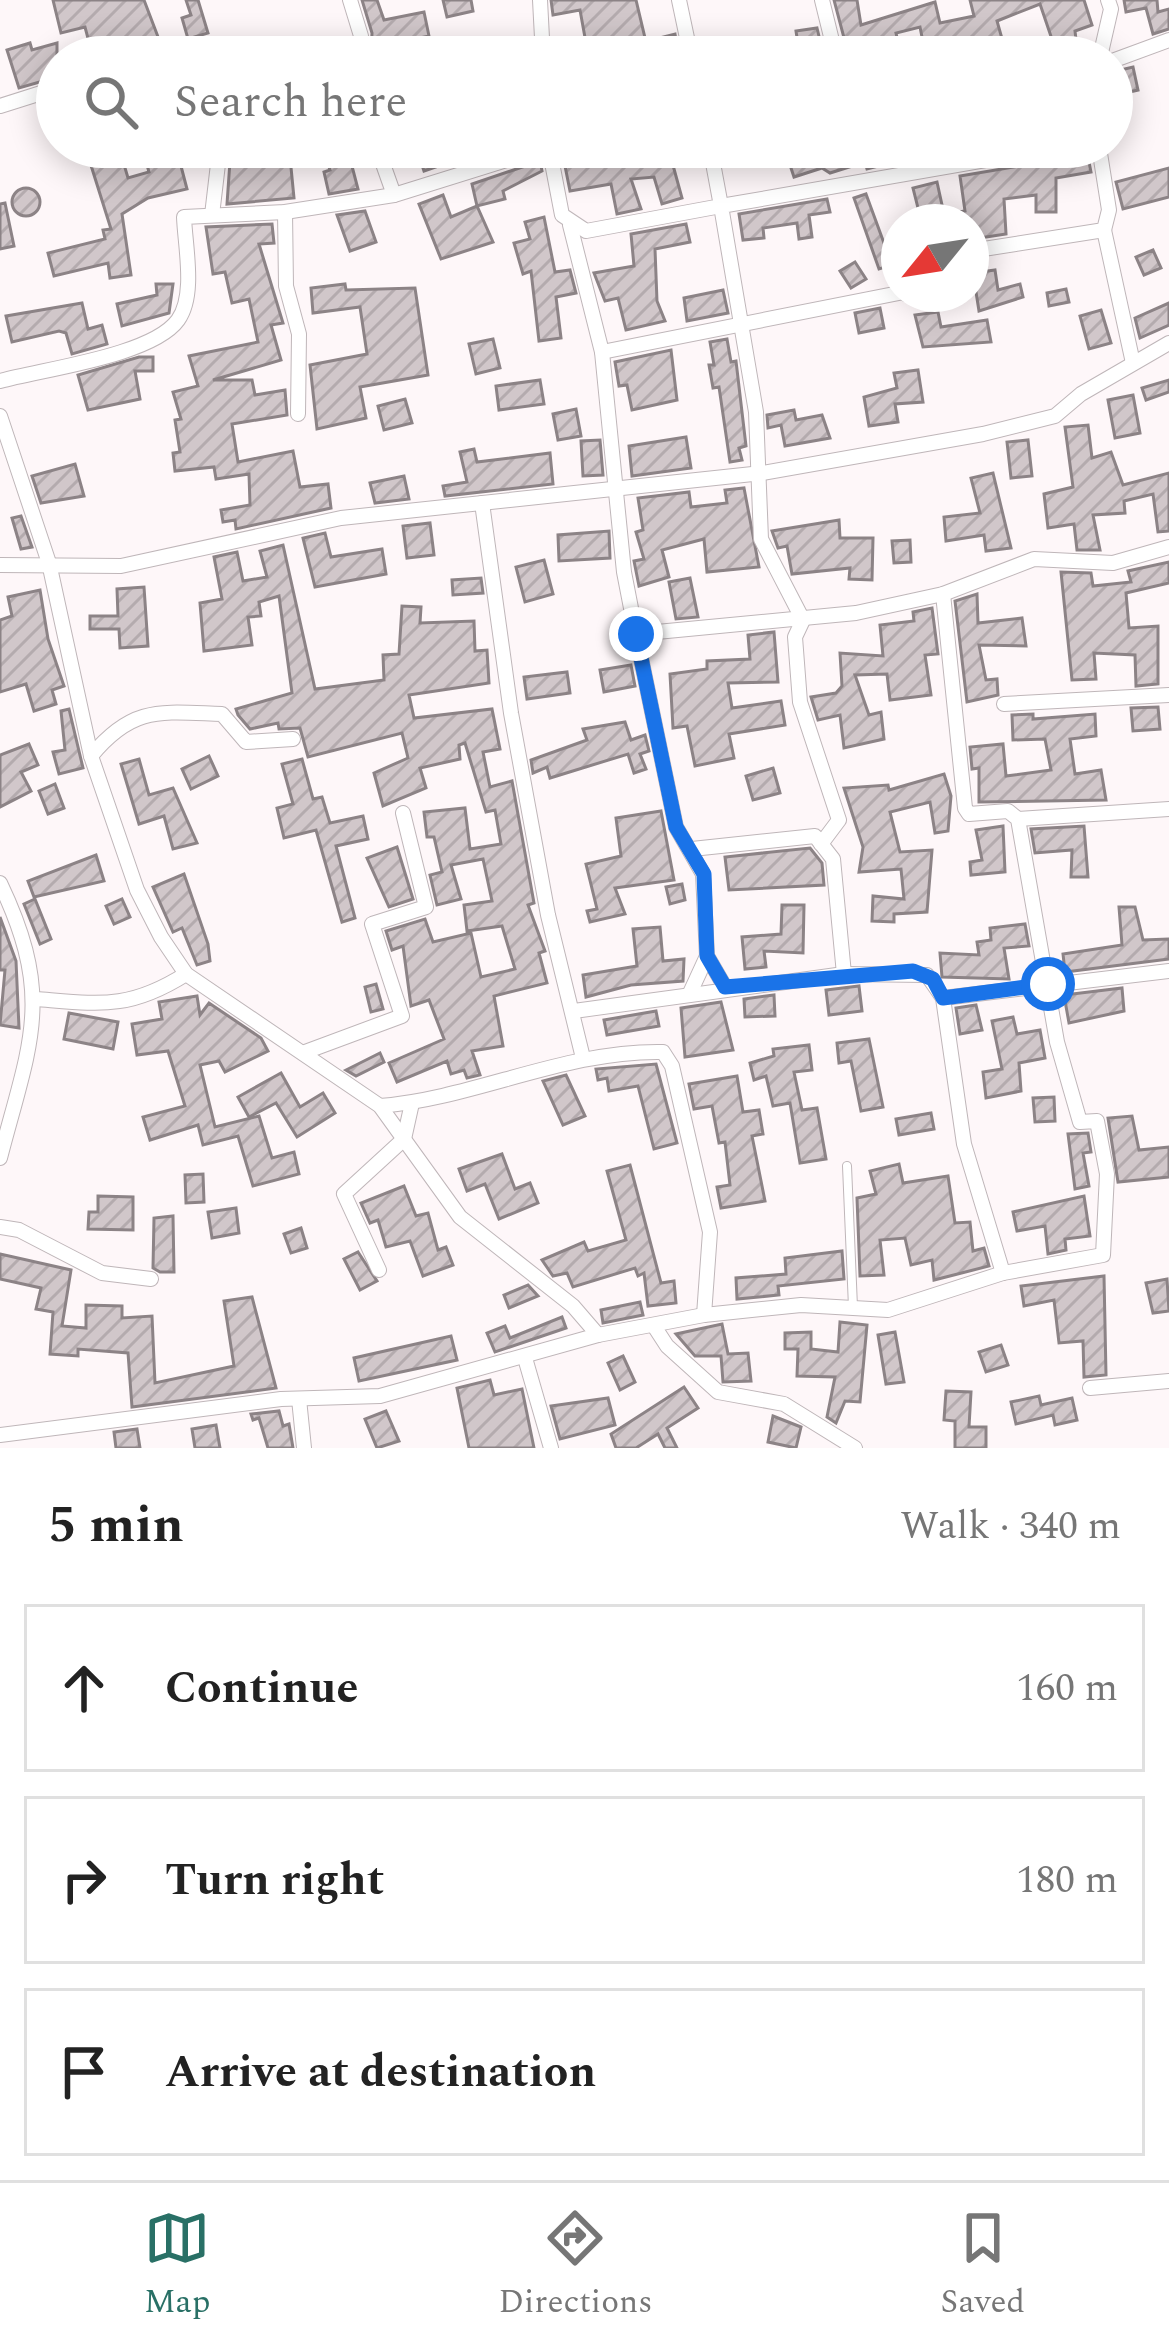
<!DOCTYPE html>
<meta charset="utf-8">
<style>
body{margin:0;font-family:Spectral,serif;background:#f2f2f2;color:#222}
.compass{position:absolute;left:881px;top:204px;width:108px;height:108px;border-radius:50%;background:#fff;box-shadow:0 6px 30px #0003;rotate:240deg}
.stop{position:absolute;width:36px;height:36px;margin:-27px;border:9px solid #1a73e8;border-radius:50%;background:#fff}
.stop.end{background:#1a73e8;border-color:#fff;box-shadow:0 3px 12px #0008}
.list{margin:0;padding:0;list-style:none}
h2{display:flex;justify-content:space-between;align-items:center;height:156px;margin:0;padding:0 48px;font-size:51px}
h2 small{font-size:39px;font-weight:400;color:#767676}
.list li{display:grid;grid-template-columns:78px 1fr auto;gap:36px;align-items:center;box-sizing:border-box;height:168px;margin:0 24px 24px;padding:0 24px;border:3px solid #e0e0e0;border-radius:0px}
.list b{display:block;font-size:45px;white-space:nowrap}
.list em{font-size:39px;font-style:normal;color:#767676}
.icon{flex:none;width:66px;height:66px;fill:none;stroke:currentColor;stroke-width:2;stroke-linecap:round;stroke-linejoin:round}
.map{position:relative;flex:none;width:1169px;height:1448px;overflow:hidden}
.search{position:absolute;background:#fff;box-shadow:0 6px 30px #0003;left:36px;right:36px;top:36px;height:132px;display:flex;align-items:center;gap:30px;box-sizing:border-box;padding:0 42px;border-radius:66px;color:#767676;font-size:45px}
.sheet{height:732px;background:#fff}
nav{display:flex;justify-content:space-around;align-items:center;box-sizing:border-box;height:168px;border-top:3px solid #e0e0e0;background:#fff;font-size:33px;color:#767676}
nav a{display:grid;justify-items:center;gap:6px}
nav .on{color:#297066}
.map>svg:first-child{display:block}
</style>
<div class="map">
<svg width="1169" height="1448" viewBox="0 0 1169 1448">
<defs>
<pattern id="building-hatch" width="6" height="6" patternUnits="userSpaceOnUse" patternTransform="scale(3)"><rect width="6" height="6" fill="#d1c7ca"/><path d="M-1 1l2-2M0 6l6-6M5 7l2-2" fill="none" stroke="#b4abae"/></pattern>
</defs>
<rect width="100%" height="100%" fill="#fef7f9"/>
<g fill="url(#building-hatch)" stroke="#8c8386" stroke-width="3">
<polygon points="53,0 144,0 163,50 144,57 93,57 85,27 61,33"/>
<polygon points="186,0 198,0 208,33 188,39 182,18 191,15"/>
<polygon points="362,0 377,0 384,20 424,12 429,36 392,44 396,57 371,57 372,33"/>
<polygon points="443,0 471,0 473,11 447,17"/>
<polygon points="551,0 636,0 645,38 620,44 618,38 586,43 580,10 553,15"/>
<polygon points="834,0 857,0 861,25 935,2 940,23 974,16 970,0 1084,0 1092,25 1075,31 1078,57 1058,57 1040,4 997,21 1006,53 992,57 926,57 920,27 896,33 898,42 848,53"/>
<polygon points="1124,0 1157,0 1158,12 1169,9 1169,29 1153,34 1146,8 1126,12"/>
<polygon points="817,28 824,57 800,57 796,31"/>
<polygon points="675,34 679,57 651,57 647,41"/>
<polygon points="447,40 458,57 420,57"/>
<polygon points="186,41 193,57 171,57 167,49"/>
<polygon points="30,43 32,50 57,43 57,77 19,88 7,50"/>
<polygon points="1133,67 1138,90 1112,96 1112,72"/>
<polygon points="142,147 176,147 187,189 148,198 122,214 131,275 110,278 108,263 54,276 48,253 105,239 103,230 111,229 89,159 120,151 128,178 149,172"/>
<polygon points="231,147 289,147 294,198 227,204"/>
<polygon points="322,147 347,147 358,189 329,194 324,172 330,170"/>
<polygon points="416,147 441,147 447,163 424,171"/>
<polygon points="574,147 627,147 627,154 668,147 682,198 662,204 654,177 631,179 641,209 617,214 611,184 570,191 564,161 575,159"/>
<polygon points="784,147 916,147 918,156 867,169 865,162 830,173 822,168 794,177"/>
<polygon points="1024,147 1086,147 1091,172 1056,178 1056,212 1036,212 1036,195 1004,199 1006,234 973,239 972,222 933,222 931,209 919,212 913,188 937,182 944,214 965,211 960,176 1026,165"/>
<polygon points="540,161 542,171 503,191 505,199 477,206 472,184"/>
<polygon points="1169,168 1169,197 1123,209 1116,182"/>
<circle cx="26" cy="202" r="14"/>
<polygon points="866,194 892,265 879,269 854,198"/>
<polygon points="443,195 451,217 477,206 493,242 441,259 419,204"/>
<polygon points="827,199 830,212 809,215 812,237 799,239 797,223 763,228 764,238 743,240 739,214"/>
<polygon points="5,203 14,246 0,249 0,204"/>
<polygon points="365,211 376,242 350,251 337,215"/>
<polygon points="544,217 555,272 570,270 576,293 556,297 561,338 539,341 531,271 523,274 514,243 530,239 525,222"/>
<polygon points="272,224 274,243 259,244 283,323 271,325 281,360 213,380 252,380 255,395 285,390 287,415 232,424 238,462 293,451 300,487 328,484 331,508 236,529 235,520 223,522 221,510 250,505 249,474 216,479 214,467 175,471 173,453 180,452 175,420 181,419 173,392 198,386 189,356 258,342 249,299 232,303 225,272 213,274 206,227"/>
<polygon points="686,224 690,242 655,249 657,301 665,321 626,330 618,298 605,301 594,273 634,266 631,234"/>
<polygon points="1153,250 1161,268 1144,275 1136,257"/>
<polygon points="855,262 866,279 851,288 840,271"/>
<polygon points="995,270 998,290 1020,284 1023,297 979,311 973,273"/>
<polygon points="156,284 173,284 169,313 122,326 117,304 157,295"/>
<polygon points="345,284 346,290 415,288 428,375 360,387 366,418 317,429 310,365 367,354 360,307 313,313 311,288"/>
<polygon points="1066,289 1069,302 1049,306 1047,293"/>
<polygon points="723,290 728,313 687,321 684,298"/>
<polygon points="82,303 88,329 102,325 107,344 72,354 66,333 59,331 12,342 6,316"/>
<polygon points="1169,303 1169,325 1140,338 1135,318"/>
<polygon points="880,308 884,328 859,333 855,313"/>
<polygon points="1101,310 1111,343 1089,349 1080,316"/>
<polygon points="938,312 941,327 987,320 991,342 923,347 915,315"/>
<polygon points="493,339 500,368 476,374 469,344"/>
<polygon points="727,339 731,362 736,361 746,446 739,448 742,460 730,462 719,387 713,388 709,365 714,365 710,342"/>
<polygon points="671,350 677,400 632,410 627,385 619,386 615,362"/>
<polygon points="139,357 153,357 153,371 135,371 140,399 88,410 78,375"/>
<polygon points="918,370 923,402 895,404 898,422 869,426 864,397 897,388 894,373"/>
<polygon points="540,380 544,404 499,410 496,386"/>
<polygon points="1169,380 1169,392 1146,400 1142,388"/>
<polygon points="1133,395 1140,433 1115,438 1108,400"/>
<polygon points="405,399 412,423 384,430 378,406"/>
<polygon points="576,409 581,436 558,440 553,414"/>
<polygon points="794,410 796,420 822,415 830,438 785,446 781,425 768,428 767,415"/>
<polygon points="1088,425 1092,458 1111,452 1123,485 1169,473 1169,531 1158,532 1153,494 1124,501 1125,513 1093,515 1100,550 1077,550 1074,524 1048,528 1044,494 1073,487 1065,427"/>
<polygon points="686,437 691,468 632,476 629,446"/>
<polygon points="600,440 603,475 583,476 581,441"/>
<polygon points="1028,440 1032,476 1011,478 1007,442"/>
<polygon points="474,449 477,462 550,453 553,484 445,496 443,486 467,482 460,452"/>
<polygon points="75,464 84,496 41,503 32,476"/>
<polygon points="993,473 1011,548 986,551 984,535 946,541 944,517 980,513 971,478"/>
<polygon points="404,476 409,499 375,503 370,483"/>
<polygon points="744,488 759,567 707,572 704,539 662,550 669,577 639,586 634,561 644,559 636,532 643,530 638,498 689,492 691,507 727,503 725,490"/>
<polygon points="21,516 32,547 21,549 12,518"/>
<polygon points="839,520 840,538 873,538 872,580 849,579 850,568 792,574 787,546 778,548 772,531"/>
<polygon points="430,523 434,555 407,558 403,526"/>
<polygon points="609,531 610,558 559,561 558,535"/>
<polygon points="325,533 331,557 382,549 386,574 315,587 303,538"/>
<polygon points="910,540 911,562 894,563 892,541"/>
<polygon points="283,545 315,689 384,680 383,655 399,654 402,606 421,607 420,623 474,621 475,651 487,650 489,683 409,695 414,718 492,709 500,749 483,752 490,787 512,781 534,903 528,905 545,951 539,953 547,983 494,996 503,1046 472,1051 480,1075 467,1078 464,1070 451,1074 447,1061 397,1082 389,1063 444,1039 429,1000 411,1006 403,946 392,950 386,931 425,919 433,942 471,933 481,977 515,969 502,926 467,931 464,905 492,901 483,859 451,865 461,899 437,905 430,875 442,872 434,837 427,837 424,812 465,808 470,849 501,844 495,810 486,812 465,743 459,745 460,759 420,768 426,788 383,806 374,773 408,758 402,733 308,757 300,728 279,729 278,723 250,729 238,715 236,709 292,693 279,596 259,602 261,616 248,617 252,645 204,651 200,603 222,599 214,557 237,552 243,581 267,577 260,551"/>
<polygon points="544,560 553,594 525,602 516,567"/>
<polygon points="1169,562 1169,583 1126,593 1129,628 1158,626 1158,684 1136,686 1135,655 1094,653 1096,679 1072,680 1061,572 1091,573 1093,586 1131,582 1128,571"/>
<polygon points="481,578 483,593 453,595 452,580"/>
<polygon points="690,578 698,617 676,619 669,582"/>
<polygon points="144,587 148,646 120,648 119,629 90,629 90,616 118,616 117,589"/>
<polygon points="40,590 48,639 64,686 52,690 56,704 34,711 26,684 0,692 0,620 12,616 8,597"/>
<polygon points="977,594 978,623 1022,618 1026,646 979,645 986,680 997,679 998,695 967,702 955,601"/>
<polygon points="932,608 938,654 925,655 931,695 890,700 887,674 855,675 869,715 881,712 884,739 844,748 840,715 818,720 811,697 836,693 842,686 840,653 883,656 880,625 914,621 913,612"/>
<polygon points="774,632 778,682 728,683 732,708 781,701 785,725 729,734 734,758 695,766 687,726 673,728 670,674 707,669 707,661 750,659 748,635"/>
<polygon points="631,665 635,686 604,692 600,670"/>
<polygon points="567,672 570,693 527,699 524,677"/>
<polygon points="1158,707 1160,729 1133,731 1131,708"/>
<polygon points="69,709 83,768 59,774 53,752 65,750 61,711"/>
<polygon points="1033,714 1033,719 1095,714 1096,736 1070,739 1075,774 1101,770 1106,800 979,802 979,768 972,769 970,747 1003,744 1006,776 1051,770 1045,739 1013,740 1012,715"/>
<polygon points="625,722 631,740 645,735 649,751 640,754 646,769 634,773 628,754 550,778 547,767 533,773 531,760 587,740 583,729"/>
<polygon points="29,744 38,765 21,772 31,791 0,807 0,755"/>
<polygon points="209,756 218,776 191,789 182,769"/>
<polygon points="139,759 149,795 173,788 197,843 173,849 164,816 139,824 121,764"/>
<polygon points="302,759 313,799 322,797 330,823 363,816 368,839 336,846 355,918 342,922 316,830 284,838 277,808 293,804 282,764"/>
<polygon points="773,768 780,793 753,800 746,776"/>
<polygon points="944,774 951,796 948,831 935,833 930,802 890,812 900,852 932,850 927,912 894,914 894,922 872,921 873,896 904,899 901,869 859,872 863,847 844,788 888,785 889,790"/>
<polygon points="55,784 64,808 48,814 39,791"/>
<polygon points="661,811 674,880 615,888 625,914 590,922 587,911 597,909 586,864 621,856 616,818"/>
<polygon points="1003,826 1005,872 971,875 970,862 982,860 976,830"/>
<polygon points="1084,826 1088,877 1071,877 1072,850 1035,853 1031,829"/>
<polygon points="397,847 413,899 389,907 367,858"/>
<polygon points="810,848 822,863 824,885 729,890 725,857"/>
<polygon points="96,855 104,881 34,897 28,881"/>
<polygon points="184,874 208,944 210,961 197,965 182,928 173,932 153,887"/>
<polygon points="682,884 685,900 670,904 666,887"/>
<polygon points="35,899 51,939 40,944 24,904"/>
<polygon points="122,899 130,917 114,924 106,906"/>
<polygon points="782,905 804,905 803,953 764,951 766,967 745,969 742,937 781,934"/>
<polygon points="1119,907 1135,907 1143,940 1169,939 1169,959 1065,972 1063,954 1122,945"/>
<polygon points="0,917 16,961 19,1028 0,1025 5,970 0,970"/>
<polygon points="1025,924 1029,946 1004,948 1009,979 942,977 940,953 979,955 977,942 991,940 990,928"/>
<polygon points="660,927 663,961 684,959 683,981 631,985 586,997 583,975 637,966 633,929"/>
<polygon points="376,984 383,1009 371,1012 365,987"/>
<polygon points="859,986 862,1011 829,1015 826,990"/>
<polygon points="1122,988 1124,1011 1069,1023 1064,995"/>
<polygon points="774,995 775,1016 745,1017 744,999"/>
<polygon points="197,996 200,1015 209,1003 261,1038 268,1051 225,1072 219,1061 200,1065 215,1127 259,1116 272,1158 294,1152 299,1174 253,1186 238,1136 203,1145 198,1125 150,1140 143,1117 185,1106 168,1051 137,1055 132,1024 162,1019 159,1002"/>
<polygon points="721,1002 733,1050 685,1057 681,1008"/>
<polygon points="976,1005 982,1030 960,1034 956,1008"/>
<polygon points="656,1011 659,1026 607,1035 604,1020"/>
<polygon points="69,1013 118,1022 113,1049 64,1039"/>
<polygon points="1013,1017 1017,1034 1040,1030 1045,1058 1019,1063 1021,1091 986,1098 983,1072 1002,1069 992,1021"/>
<polygon points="869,1039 883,1107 861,1111 851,1061 839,1063 837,1043"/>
<polygon points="809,1045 812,1070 794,1072 802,1110 817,1108 826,1159 800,1163 790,1103 773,1106 766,1076 754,1080 750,1063 774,1056 773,1049"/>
<polygon points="380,1053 384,1062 356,1076 346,1070"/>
<polygon points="656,1064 677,1143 654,1149 638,1086 609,1091 607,1078 598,1080 596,1069"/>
<polygon points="281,1073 300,1107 323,1093 335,1113 297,1137 276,1103 249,1117 238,1097"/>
<polygon points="566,1075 585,1116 563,1125 543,1081"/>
<polygon points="737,1076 743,1112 759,1110 763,1134 752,1136 765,1201 721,1208 717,1187 730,1185 725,1142 719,1143 712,1106 694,1109 689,1084"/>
<polygon points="1054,1097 1055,1121 1035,1122 1033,1098"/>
<polygon points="931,1113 934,1129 899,1135 896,1119"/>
<polygon points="1132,1116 1139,1150 1169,1147 1169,1177 1118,1182 1108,1118"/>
<polygon points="1088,1133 1091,1152 1083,1153 1089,1186 1075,1189 1068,1134"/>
<polygon points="502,1154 515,1189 530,1183 538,1203 499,1219 485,1184 467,1191 459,1169"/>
<polygon points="899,1164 903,1183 948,1176 955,1223 970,1222 973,1251 984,1248 989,1266 934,1280 932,1260 911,1265 905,1238 880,1240 884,1275 860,1276 857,1198 876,1194 870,1171"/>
<polygon points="630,1165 661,1283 674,1281 676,1303 648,1306 644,1273 638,1276 635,1268 573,1287 567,1273 553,1276 542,1260 584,1242 588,1251 626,1240 607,1171"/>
<polygon points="203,1174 204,1202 186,1203 185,1175"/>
<polygon points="404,1186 416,1216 428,1213 438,1250 446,1247 453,1265 423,1276 410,1241 386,1247 378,1220 370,1223 361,1203"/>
<polygon points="98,1196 133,1197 133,1230 88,1229 89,1212 98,1212"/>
<polygon points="1084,1196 1090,1236 1065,1239 1066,1250 1048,1254 1045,1226 1017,1231 1013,1212"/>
<polygon points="236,1208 239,1233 212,1238 208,1212"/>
<polygon points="173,1216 174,1272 160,1272 153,1268 154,1218"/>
<polygon points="301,1228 307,1248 291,1253 284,1234"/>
<polygon points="842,1251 844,1279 778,1286 779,1295 737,1299 736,1278 786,1274 785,1258"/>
<polygon points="358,1252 377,1281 360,1290 344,1259"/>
<polygon points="0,1254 71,1270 62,1326 86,1328 86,1305 122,1306 122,1318 152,1316 155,1383 234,1366 224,1301 252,1297 276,1388 132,1407 128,1353 78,1349 78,1356 50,1354 53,1312 36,1309 41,1288 0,1279"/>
<polygon points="1104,1276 1106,1375 1084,1377 1083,1341 1059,1343 1054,1300 1024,1306 1021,1286"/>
<polygon points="1167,1279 1169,1311 1153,1313 1146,1283"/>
<polygon points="528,1285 538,1296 509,1308 504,1295"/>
<polygon points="640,1302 643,1315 603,1323 601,1310"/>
<polygon points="562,1317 566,1328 495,1352 487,1333 505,1326 510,1338"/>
<polygon points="840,1322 867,1325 860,1402 845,1401 836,1423 827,1417 835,1377 797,1376 798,1349 785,1349 785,1333 811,1332 811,1349 838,1352"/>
<polygon points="722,1324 728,1354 748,1353 751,1381 723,1382 721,1356 695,1356 676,1334"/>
<polygon points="895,1332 904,1382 886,1384 878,1335"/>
<polygon points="451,1336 457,1360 359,1381 354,1358"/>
<polygon points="1001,1345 1008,1365 986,1372 979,1352"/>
<polygon points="623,1356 635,1382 620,1390 608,1363"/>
<polygon points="490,1380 494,1395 522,1389 534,1448 469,1448 457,1388"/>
<polygon points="684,1387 698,1408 667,1428 677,1448 665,1448 658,1434 636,1448 616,1448 611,1434"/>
<polygon points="946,1391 971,1392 969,1427 986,1427 986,1448 955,1448 955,1421 944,1420"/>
<polygon points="1039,1396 1041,1405 1072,1398 1077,1420 1055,1425 1053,1415 1016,1424 1011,1402"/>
<polygon points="608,1398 615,1425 560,1439 551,1406"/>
<polygon points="279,1411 283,1426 289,1424 293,1448 268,1448 259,1418 253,1420 251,1414"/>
<polygon points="386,1411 399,1441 377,1448 365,1419"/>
<polygon points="773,1416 801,1427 796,1448 768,1442"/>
<polygon points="216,1425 220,1448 195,1448 192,1429"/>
<polygon points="137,1429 140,1448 116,1448 114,1432"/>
</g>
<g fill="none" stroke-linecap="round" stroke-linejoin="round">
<defs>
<polyline id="service" points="847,1166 853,1307"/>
<g id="minor">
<polyline points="350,0 361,36 360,57"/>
<polyline points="540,0 543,57"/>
<polyline points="679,0 691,57"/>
<polyline points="822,0 836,57"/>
<polyline points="1100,57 1111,9 1108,0"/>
<polyline points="1112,61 1169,40"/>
<polyline points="0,106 57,88"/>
<polyline points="377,147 394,195"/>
<polyline points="549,147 562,215 586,231 721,206 710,147"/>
<polyline points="285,212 286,286 299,334 298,414"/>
<polyline points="212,215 220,147"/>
<polyline points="570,225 602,352 624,572 636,634 676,827 703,874 707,956 725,987"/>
<polyline points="1104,230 1133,363"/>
<polyline points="971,251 1104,230 1109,210 1099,147"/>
<polyline points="906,294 928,294"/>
<polyline points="602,352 899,293"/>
<path d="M0,381C43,369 152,356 178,320C196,295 185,246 184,217L285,212L394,195L548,147"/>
<polyline points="0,416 49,563 91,756 137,890 161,937 186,974 380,1106 460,1217 573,1306 598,1335"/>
<polyline points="482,503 511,713 548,915 583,1058"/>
<polyline points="0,565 121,566 341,518 762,473 983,434 1055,416 1081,394 1169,343"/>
<polyline points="636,634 856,613 943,594 1034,559 1113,563 1169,547"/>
<polyline points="1004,704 1169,695"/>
<path d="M91,756C133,705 161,712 222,714L246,742L293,739"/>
<polyline points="1018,819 1169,809"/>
<polyline points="821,844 839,820 800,702 795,637 803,620 761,539 756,412 721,206 997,158"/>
<polyline points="692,849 815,836 833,859 844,974"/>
<path d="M0,883C55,998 30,1043 0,1158"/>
<polyline points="690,993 707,956"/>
<polyline points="943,998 1169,971"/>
<path d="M36,999C100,1004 129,1010 186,974"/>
<polyline points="574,1011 844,974 927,975 943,998 964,1144 1003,1273"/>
<polyline points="305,1052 402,1016 372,924 426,907 403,813"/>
<path d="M380,1106C476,1098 565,1050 663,1052L672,1066L710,1232L704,1315"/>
<polyline points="0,1227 19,1230 102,1273 151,1279"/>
<polyline points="379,1270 344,1194 404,1139 412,1103"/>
<polyline points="654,1326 667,1346 718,1392 784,1404 855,1448"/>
<polyline points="525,1358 551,1448"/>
<polyline points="1090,1388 1169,1381"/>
<polyline points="299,1399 304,1448"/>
<polyline points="0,1435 281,1399 380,1396 598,1335 704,1315 801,1305 888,1310 1003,1273 1103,1255 1107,1174 1097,1121 1080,1122 1057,1042 1018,819 1008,811 969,814 965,808 943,594"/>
</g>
</defs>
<use href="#service" stroke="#bfb6b9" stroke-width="10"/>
<use href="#minor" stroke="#bfb6b9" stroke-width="16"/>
<use href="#service" stroke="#fff" stroke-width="8"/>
<use href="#minor" stroke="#fff" stroke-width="14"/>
</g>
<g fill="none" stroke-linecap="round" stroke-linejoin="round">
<polyline stroke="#1a73e8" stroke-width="15" points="636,634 676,827 704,874 707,956 725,987 913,971 933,979 943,998 1048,984"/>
</g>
</svg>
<svg class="compass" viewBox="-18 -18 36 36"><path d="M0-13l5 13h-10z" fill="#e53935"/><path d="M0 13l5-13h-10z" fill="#767676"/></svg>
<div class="stop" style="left:1048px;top:984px"></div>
<div class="stop end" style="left:636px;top:634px"></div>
<div class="search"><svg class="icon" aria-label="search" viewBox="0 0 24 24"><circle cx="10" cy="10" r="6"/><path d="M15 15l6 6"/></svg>Search here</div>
</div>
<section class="sheet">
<h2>5 min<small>Walk · 340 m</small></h2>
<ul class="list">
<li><svg class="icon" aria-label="ahead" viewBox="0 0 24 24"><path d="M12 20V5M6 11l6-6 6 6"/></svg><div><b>Continue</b></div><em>160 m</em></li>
<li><svg class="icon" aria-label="right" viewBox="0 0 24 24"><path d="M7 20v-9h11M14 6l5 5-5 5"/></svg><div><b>Turn right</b></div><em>180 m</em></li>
<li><svg class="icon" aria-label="arrive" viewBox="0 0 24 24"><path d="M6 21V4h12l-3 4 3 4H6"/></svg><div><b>Arrive at destination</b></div></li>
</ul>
</section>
<nav>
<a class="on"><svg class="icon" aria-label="map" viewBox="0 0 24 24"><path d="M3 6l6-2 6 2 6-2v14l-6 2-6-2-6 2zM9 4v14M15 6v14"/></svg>Map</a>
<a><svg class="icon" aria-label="directions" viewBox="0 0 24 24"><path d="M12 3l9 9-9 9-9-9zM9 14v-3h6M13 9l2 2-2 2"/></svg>Directions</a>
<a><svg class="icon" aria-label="saved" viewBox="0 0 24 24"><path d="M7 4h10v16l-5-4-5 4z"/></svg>Saved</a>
</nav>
